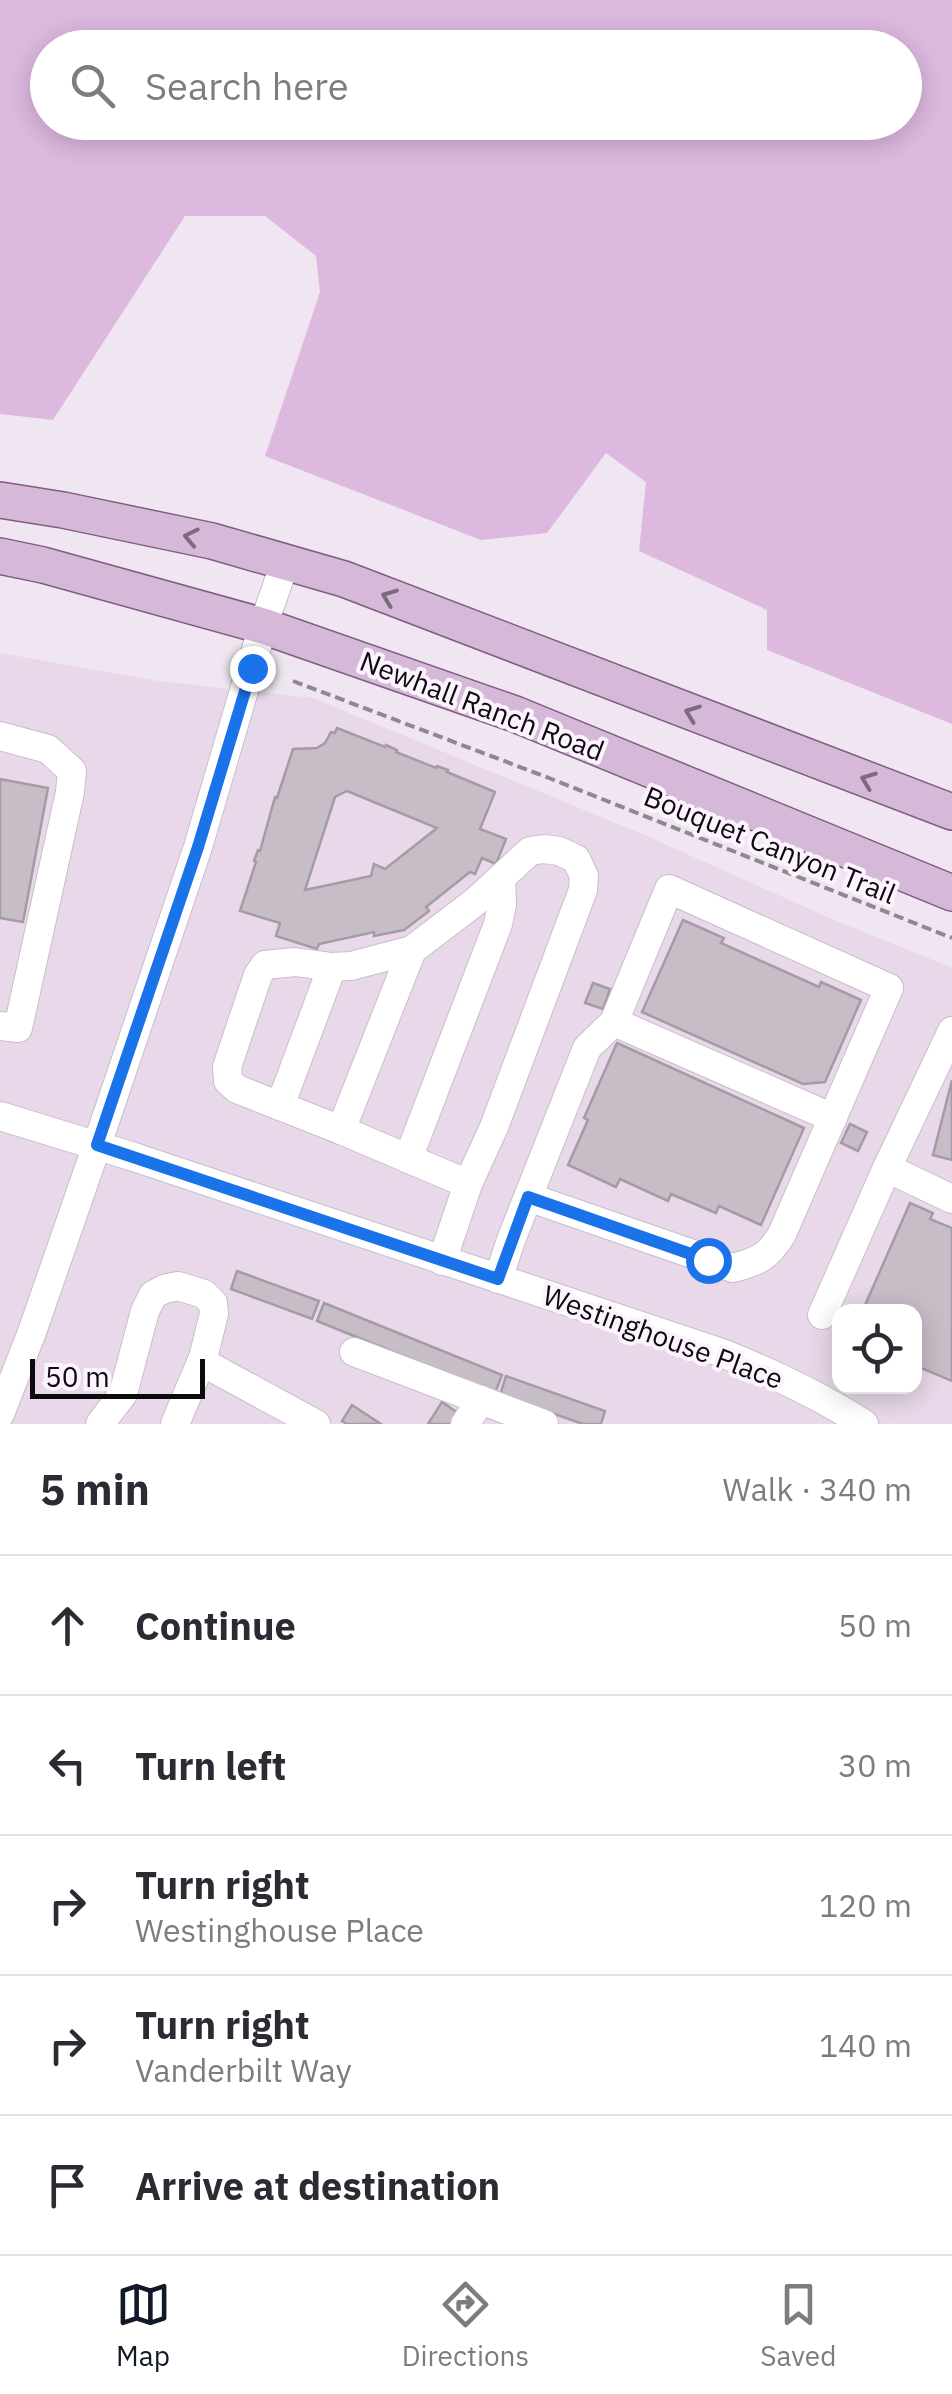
<!DOCTYPE html>
<meta charset="utf-8">
<style>
body{margin:0;font-family:"IBM Plex Sans",sans-serif;background:#f7f7f7;color:#2b2b33}
.controls{position:absolute;right:30px;bottom:30px;display:grid;overflow:hidden;border-radius:20px;box-shadow:0 5px 25px #0003}
.controls button{width:90px;height:90px;display:grid;place-items:center;padding:0;border:0;border-bottom:2px solid #e1e1e2;background:#fff;color:#2b2b33;font:50px sans-serif}
.scale{position:absolute;left:30px;bottom:25px;width:175px;box-sizing:border-box;padding-left:10px;border:5px solid #0d0a0d;border-top:0;font-size:28px;line-height:35px;white-space:nowrap;color:#0d0a0d;-webkit-text-stroke:8px #fdf3fe;paint-order:stroke}
.stop{position:absolute;width:30px;height:30px;margin:-22px;border:8px solid #1a73e8;border-radius:50%;background:#fff}
.stop.end{background:#1a73e8;border-color:#fff;box-shadow:0 2px 10px #0008}
.list{margin:0;padding:0;list-style:none}
h2{display:flex;justify-content:space-between;align-items:center;height:130px;margin:0;padding:0 40px;font-size:42px}
h2 small{font-size:32px;font-weight:400;color:#7c7c81}
.list li{display:grid;grid-template-columns:65px 1fr auto;gap:30px;align-items:center;box-sizing:border-box;height:140px;padding:0 40px;border-top:2px solid #e1e1e2}
.list b{display:block;font-size:38px;white-space:nowrap}
.list p{margin:0;font-size:32px;white-space:nowrap;color:#7c7c81}
.list em{font-size:32px;font-style:normal;color:#7c7c81}
.icon{flex:none;width:55px;height:55px;fill:none;stroke:currentColor;stroke-width:2;stroke-linecap:round;stroke-linejoin:round}
.map{position:relative;flex:none;width:952px;height:1424px;overflow:hidden}
.search{position:absolute;background:#fff;box-shadow:0 5px 25px #0003;left:30px;right:30px;top:30px;height:110px;display:flex;align-items:center;gap:25px;box-sizing:border-box;padding:0 35px;border-radius:55px;color:#7c7c81;font-size:38px}
.sheet{height:830px;background:#fff}
nav{display:flex;justify-content:space-around;align-items:center;box-sizing:border-box;height:140px;border-top:2px solid #e1e1e2;background:#fff;font-size:28px;color:#7c7c81}
nav a{display:grid;justify-items:center;gap:5px}
nav .on{color:#111827}
.map>svg:first-child{display:block}
</style>
<div class="map">
<svg width="952" height="1424" viewBox="0 0 952 1424">
<rect width="100%" height="100%" fill="#f0e6f1"/>
<path fill="#e8d8e9" fill-rule="evenodd" d="M0,653L158,681L313,698L647,836L825,916L952,968V1424H0ZM840,1312H914V1386H840Z"/>
<path fill="#ddb8df" fill-rule="evenodd" d="M0,0H952V724L767,650V610L639,551L646,482L606,453L547,533L481,540L265,456L320,292L316,256L265,216H185L53,420L0,414ZM48,48H904V122H48Z"/>
<g fill="#c7bdc7" stroke="#a59ba6" stroke-width="2.5" fill-rule="evenodd">
<path d="M337,728L385,747L386,745L397,750L396,752L436,768L437,766L448,770L447,772L495,792L480,829L506,839L496,864L482,858L475,874L470,872L426,907L429,911L404,930L374,936V932L319,944L317,949L276,936L280,923L240,911L256,862L254,861L258,850L260,851L275,797L277,798L293,749L317,748L325,743L331,732L335,733ZM347,791L437,828L385,869L374,864L371,876L305,890L335,797Z"/>
<polygon points="0,779 48,788 23,922 0,918"/>
<polygon points="683,920 724,938 721,943 819,987 821,982 861,1000 825,1082 803,1084 642,1012"/>
<polygon points="593,983 610,989 603,1009 585,1003"/>
<polygon points="617,1043 804,1128 761,1225 719,1206 716,1213 671,1194 668,1201 620,1179 616,1187 568,1165 588,1120 584,1118"/>
<polygon points="952,1080 952,1160 933,1155"/>
<polygon points="850,1124 867,1132 858,1151 841,1143"/>
<polygon points="910,1203 933,1213 930,1219 952,1228 952,1381 914,1365 914,1312 862,1312"/>
<polygon points="237,1271 319,1301 312,1319 231,1289"/>
<polygon points="324,1303 502,1375 495,1393 317,1321"/>
<polygon points="506,1376 605,1411 601,1424 583,1424 500,1395"/>
<polygon points="442,1402 458,1413 451,1424 428,1424"/>
<polygon points="352,1405 381,1424 347,1424 342,1421"/>
</g>
<g fill="none" stroke-linecap="round" stroke-linejoin="round">
<defs>
<g id="minor">
<polyline points="0,736 48,749 72,771 70,792 18,1028 0,1026"/>
<polyline points="614,1022 833,1118"/>
<polyline points="952,1031 887,1168 952,1199"/>
<polyline points="280,1106 332,967"/>
<path d="M0,1116L134,1157L722,1353C772,1373 819,1395 864,1424"/>
<polyline points="341,1130 412,950"/>
<polyline points="408,1159 498,924 502,905 501,879"/>
<polyline points="442,1261 468,1184 494,1127 583,890 584,876 576,859 559,851 544,849 530,851 475,902 412,950 351,966 332,967 295,962 265,965 258,975 227,1067 228,1081 237,1089 341,1130 468,1184"/>
<path d="M498,1279L511,1240L587,1048L614,1022L669,889L889,988L782,1234C768,1257 759,1261 733,1268L528,1197"/>
<polyline points="822,1315 887,1168"/>
<polyline points="354,1352 544,1424"/>
<polyline points="0,1414 32,1332 97,1145 198,847 263,626 285,563"/>
<polyline points="100,1424 123,1394 145,1311 153,1295 164,1289 178,1286 204,1294 213,1303 214,1314 202,1362 316,1424"/>
<polyline points="175,1424 202,1360"/>
<polyline points="465,1424 481,1400"/>
</g>
<g id="major">
<polyline points="0,500 63,510 212,541 344,579 952,812"/>
<polyline points="0,556 43,565 263,626 515,714 952,893"/>
</g>
</defs>
<use href="#minor" stroke="#c8bec9" stroke-width="30"/>
<use href="#major" stroke="#7e5d81" stroke-width="38"/>
<polyline stroke="#8f8890" stroke-width="4" stroke-dasharray="10 5" stroke-linecap="butt" points="293,681 549,778 952,938"/>
<use href="#minor" stroke="#fff" stroke-width="28"/>
<use href="#major" stroke="#d6b8d9" stroke-width="35"/>
</g>
<defs><path id="oneway-chevron" d="M-2-3.5L2.5 0L-2 3.5" fill="none" stroke-width="1.6" stroke-linecap="round" stroke-linejoin="round" transform="scale(2.5)"/></defs>
<g stroke="#7c6a7d">
<use href="#oneway-chevron" transform="translate(191 537) rotate(-168)"/>
<use href="#oneway-chevron" transform="translate(389 597) rotate(-159)"/>
<use href="#oneway-chevron" transform="translate(692 713) rotate(-159)"/>
<use href="#oneway-chevron" transform="translate(868 780) rotate(-159)"/>
</g>
<g fill="none" stroke-linecap="round" stroke-linejoin="round">
<polyline stroke="#1a73e8" stroke-width="12" points="252,668 198,847 97,1145 498,1279 528,1197 708,1260"/>
</g>
<g text-anchor="middle" stroke-width="8" stroke-linejoin="round" paint-order="stroke">
<g font-size="28" fill="#0d0a0d" stroke="#fdf3fe">
<text transform="translate(482 706) rotate(21)" y="10">Newhall Ranch Road</text>
<text transform="translate(770 845) rotate(22)" y="10">Bouquet Canyon Trail</text>
<text transform="translate(663 1337) rotate(20)" y="10">Westinghouse Place</text>
</g>
</g>
</svg>
<div class="controls">
<button><svg class="icon" aria-label="locate" viewBox="0 0 24 24"><circle cx="12" cy="12" r="6"/><path d="M12 2v4M12 18v4M2 12h4M18 12h4"/></svg></button>
</div>
<div class="scale">50 m</div>
<div class="stop" style="left:708px;top:1260px"></div>
<div class="stop end" style="left:252px;top:668px"></div>
<div class="search"><svg class="icon" aria-label="search" viewBox="0 0 24 24"><circle cx="10" cy="10" r="6"/><path d="M15 15l6 6"/></svg>Search here</div>
</div>
<section class="sheet">
<h2>5 min<small>Walk · 340 m</small></h2>
<ul class="list">
<li><svg class="icon" aria-label="ahead" viewBox="0 0 24 24"><path d="M12 20V5M6 11l6-6 6 6"/></svg><div><b>Continue</b></div><em>50 m</em></li>
<li><svg class="icon" aria-label="left" viewBox="0 0 24 24"><path d="M17 20v-9H6M10 6l-5 5 5 5"/></svg><div><b>Turn left</b></div><em>30 m</em></li>
<li><svg class="icon" aria-label="right" viewBox="0 0 24 24"><path d="M7 20v-9h11M14 6l5 5-5 5"/></svg><div><b>Turn right</b><p>Westinghouse Place</p></div><em>120 m</em></li>
<li><svg class="icon" aria-label="right" viewBox="0 0 24 24"><path d="M7 20v-9h11M14 6l5 5-5 5"/></svg><div><b>Turn right</b><p>Vanderbilt Way</p></div><em>140 m</em></li>
<li><svg class="icon" aria-label="arrive" viewBox="0 0 24 24"><path d="M6 21V4h12l-3 4 3 4H6"/></svg><div><b>Arrive at destination</b></div></li>
</ul>
</section>
<nav>
<a class="on"><svg class="icon" aria-label="map" viewBox="0 0 24 24"><path d="M3 6l6-2 6 2 6-2v14l-6 2-6-2-6 2zM9 4v14M15 6v14"/></svg>Map</a>
<a><svg class="icon" aria-label="directions" viewBox="0 0 24 24"><path d="M12 3l9 9-9 9-9-9zM9 14v-3h6M13 9l2 2-2 2"/></svg>Directions</a>
<a><svg class="icon" aria-label="saved" viewBox="0 0 24 24"><path d="M7 4h10v16l-5-4-5 4z"/></svg>Saved</a>
</nav>
